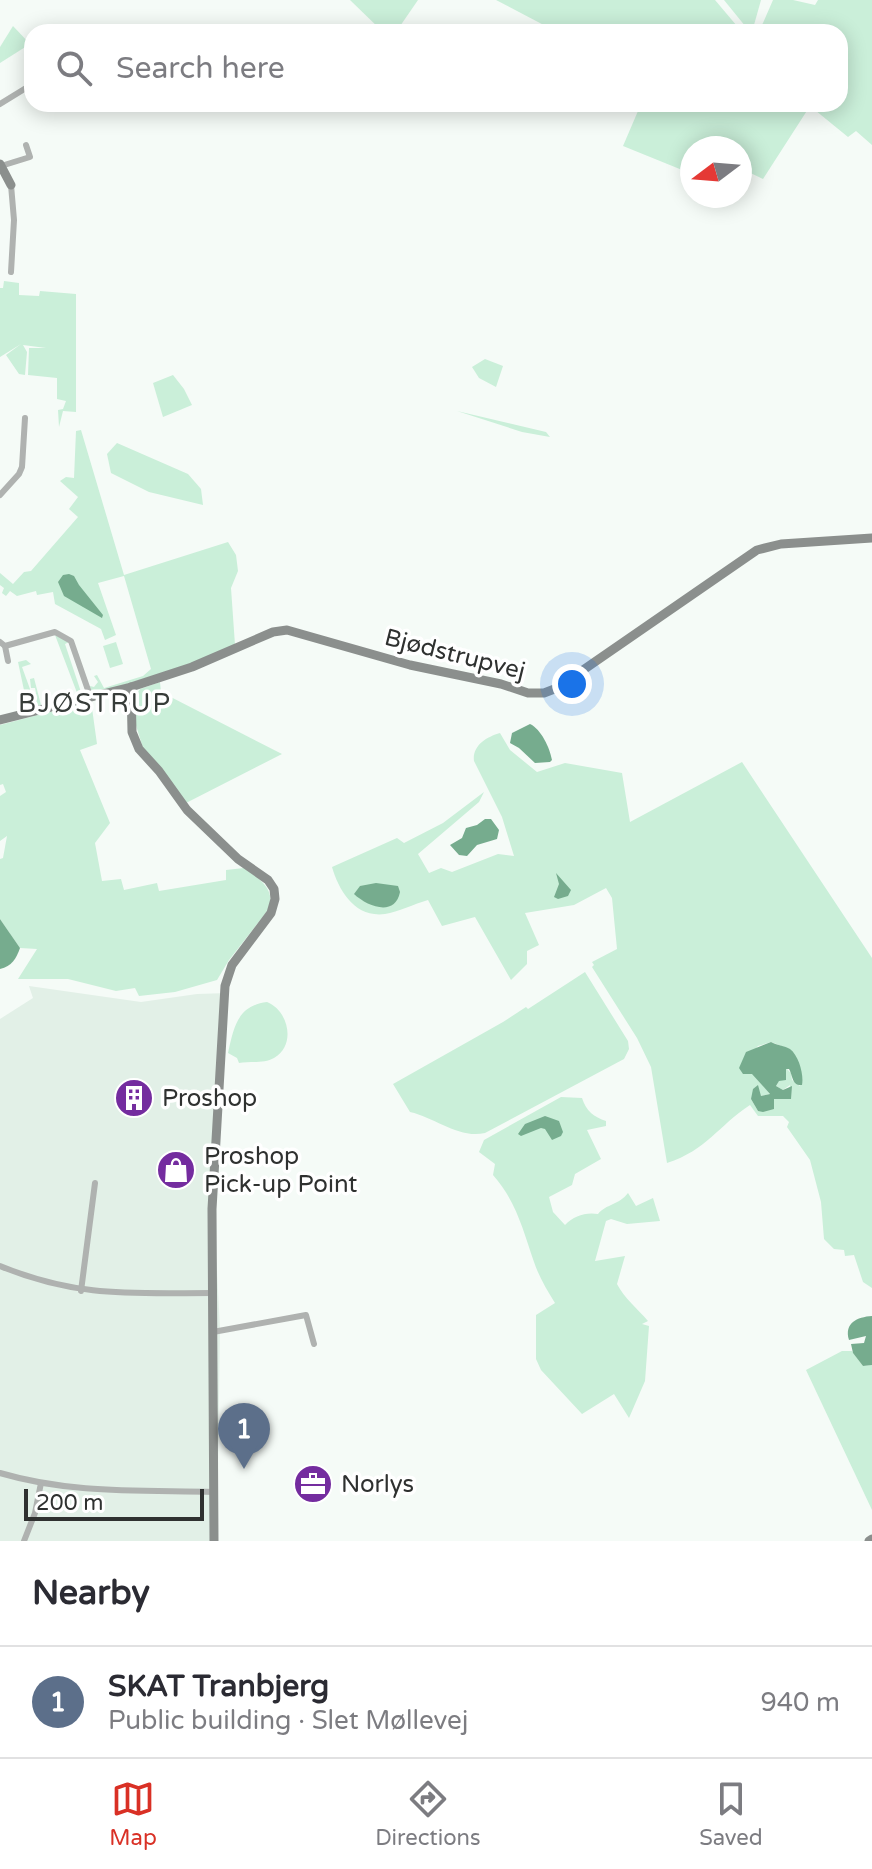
<!DOCTYPE html>
<meta charset="utf-8">
<style>
body{margin:0;font-family:"Varela Round",sans-serif;background:#f7f7f7;color:#2b2b33}
.compass{position:absolute;left:680px;top:136px;width:72px;height:72px;border-radius:50%;background:#fff;box-shadow:0 4px 20px #0003;rotate:254deg}
.scale{position:absolute;left:24px;bottom:20px;width:180px;box-sizing:border-box;padding-left:8px;border:4px solid #2f3130;border-top:0;font-size:22px;line-height:28px;white-space:nowrap;color:#2f3130;-webkit-text-stroke:6px #fff;paint-order:stroke}
.you{position:absolute;left:572px;top:684px;width:28px;height:28px;margin:-20px;border:6px solid #fff;border-radius:50%;background:#1a73e8;box-shadow:0 0 0 12px #1a73e833}
.badge{display:grid;place-items:center;width:52px;height:52px;border-radius:50%;background:#d93025;color:#fff;font-size:26px;font-weight:700}
.pin{position:absolute;translate:-50% -66px;filter:drop-shadow(0 2px 4px #0008)}
.pin::after{content:'';position:absolute;top:42px;width:28px;height:24px;background:inherit;clip-path:polygon(0 0,100% 0,50% 100%)}
.list{margin:0;padding:0;list-style:none}
h2{display:flex;justify-content:space-between;align-items:center;height:104px;margin:0;padding:0 32px;font-size:34px}
h2 small{font-size:26px;font-weight:400;color:#7c7c81}
.list li{display:grid;grid-template-columns:52px 1fr auto;gap:24px;align-items:center;box-sizing:border-box;height:112px;padding:0 32px;border-top:2px solid #e1e1e2}
.list b{display:block;font-size:30px;white-space:nowrap}
.list p{margin:0;font-size:26px;white-space:nowrap;color:#7c7c81}
.list em{font-size:26px;font-style:normal;color:#7c7c81}
.icon{flex:none;width:44px;height:44px;fill:none;stroke:currentColor;stroke-width:2;stroke-linecap:round;stroke-linejoin:round}
.map{position:relative;flex:none;width:872px;height:1541px;overflow:hidden}
.search{position:absolute;background:#fff;box-shadow:0 4px 20px #0003;left:24px;right:24px;top:24px;height:88px;display:flex;align-items:center;gap:20px;box-sizing:border-box;padding:0 28px;border-radius:24px;color:#7c7c81;font-size:30px}
.sheet{height:216px;background:#fff}
nav{display:flex;justify-content:space-around;align-items:center;box-sizing:border-box;height:112px;border-top:2px solid #e1e1e2;background:#fff;font-size:22px;color:#7c7c81}
nav a{display:grid;justify-items:center;gap:4px}
nav .on{color:#d93025}
.map>svg:first-child{display:block}
</style>
<div class="map">
<svg width="872" height="1541" viewBox="0 0 872 1541">
<rect width="100%" height="100%" fill="#f5fbf7"/>
<polygon fill="#e2f0e7" points="29,986 141,1002 197,994 228,993 214,1214 220,1328 217,1541 0,1541 0,1019 33,998"/>
<g fill="#caefd9" fill-rule="evenodd">
<polygon points="350,0 418,0 396,32 383,32"/>
<polygon points="496,0 715,0 742,32 557,32"/>
<polygon points="724,0 761,0 752,32 750,32"/>
<polygon points="773,0 793,0 815,5 818,0 872,0 872,145 856,131 848,137 810,106 763,179 740,168 740,148 692,148 692,174 623,146 641,104 840,104 840,32 759,32"/>
<polygon points="13,26 30,44 0,63 0,47"/>
<polygon points="4,281 19,283 19,295 39,296 40,291 76,294 76,412 63,411 59,427 58,410 63,409 66,401 57,399 57,378 28,375 29,348 46,348 23,345 27,352 25,375 19,374 6,355 21,344 0,357 0,288 3,288"/>
<polygon points="485,359 503,366 496,387 479,378 472,367"/>
<polygon points="173,375 184,389 192,405 163,417 153,383"/>
<polygon points="457,411 546,432 550,437 522,432"/>
<polygon points="81,430 124,575 228,542 236,555 238,571 231,588 235,645 194,663 91,695 90,686 94,687 98,682 94,676 97,675 104,688 143,676 151,669 124,576 98,583 116,635 105,640 101,629 55,604 53,592 37,595 36,591 17,596 10,591 6,596 2,593 4,588 0,585 0,573 13,584 24,572 31,571 78,517 69,509 78,497 60,481 66,477 74,478 76,431"/>
<polygon points="117,443 188,474 201,489 203,505 149,492 111,473 107,454"/>
<polygon points="55,635 69,642 65,644 81,692 88,691 89,695 79,698"/>
<polygon points="116,642 123,664 110,668 103,646"/>
<polygon points="26,660 31,664 22,667 30,689 29,695 36,693 35,688 31,688 30,679 34,678 41,705 28,709 18,662"/>
<polygon points="160,682 161,692 282,754 186,803 143,748 134,719 135,697 140,689"/>
<path d="M91,701L97,744L80,750L110,823L95,843L102,881L121,879L124,890L157,883L159,891L226,880V870L244,868C259,879 277,889 268,910L229,960L217,980L175,992L139,996L135,988L116,991L68,979H18L37,949L20,948L0,919V859L3,858L7,836L0,841V796L6,792L3,784L0,785V725Z"/>
<path d="M500,733L510,750L537,772L565,763L622,773L630,822L742,762L872,958V1288L863,1282L854,1255L845,1256L844,1250L834,1249L824,1239L821,1202L810,1160L787,1127L789,1122L783,1116H758L750,1105C718,1126 707,1150 667,1163L651,1067L637,1038L592,967L594,965L592,962L617,949L612,898L606,888L574,905L525,913L539,945L527,951V964L511,980L475,917L442,926L428,900C414,904 398,912 385,914C355,918 339,891 332,867L397,838L404,843L443,823L484,792L479,802L418,854L429,873L441,868L452,872L498,854L514,856L502,817L474,761C472,746 486,737 500,733ZM771,1042L789,1049L800,1086L792,1080L791,1073L786,1068V1080H779L776,1086L783,1090L790,1085L788,1099H774L758,1111L751,1099L757,1091L761,1096L770,1094L752,1073L739,1068L758,1046Z"/>
<path d="M585,972L628,1041L629,1049L624,1059L485,1133C459,1139 436,1118 410,1112L393,1084L503,1022L526,1007L528,1009Z"/>
<path d="M267,1002C288,1010 297,1045 274,1058C264,1064 248,1061 239,1063L237,1058L228,1053C234,1027 237,1006 267,1002Z"/>
<path d="M561,1097L582,1098C586,1111 594,1117 606,1121V1126L587,1130L601,1159L575,1174L572,1185L549,1197L553,1212L565,1225C574,1216 585,1212 598,1214C606,1204 619,1205 628,1193L636,1206L653,1198L660,1221L627,1224L611,1219L606,1221L595,1261L625,1256L617,1284C624,1298 638,1309 648,1321L642,1324L649,1326L645,1381L629,1418L614,1394L582,1414L541,1370L536,1359V1315L555,1303C547,1290 539,1277 534,1262C523,1230 516,1201 493,1175L495,1164L479,1152L484,1140Z"/>
<polygon points="842,1351 852,1351 863,1366 872,1365 872,1510 806,1370"/>
</g>
<g fill="#76ac8e">
<polygon points="69,574 74,576 79,585 103,615 102,618 64,596 58,582 63,575"/>
<path d="M530,724C541,729 550,748 552,760L550,762L535,763L519,748L510,743L512,733Z"/>
<polygon points="485,819 491,819 499,830 497,839 477,845 467,856 459,855 450,845 462,838 466,828 477,825"/>
<polygon points="556,873 571,890 568,896 558,899 554,897 559,884"/>
<path d="M376,883L398,886L400,892C395,917 368,907 354,894L360,886Z"/>
<path d="M0,919L20,948C16,959 12,966 0,969Z"/>
<path d="M771,1042C776,1045 785,1046 790,1049C799,1056 804,1075 802,1085C792,1086 793,1076 789,1069H786V1080L779,1081L776,1086L783,1090L792,1086L791,1099H774V1109L763,1112L758,1111L751,1099L753,1089L758,1085L761,1096L770,1094L752,1074H743L739,1068L746,1052Z"/>
<polygon points="545,1116 559,1121 563,1132 561,1136 552,1140 545,1129 541,1128 521,1136 518,1134 525,1124"/>
<path d="M872,1316V1365L863,1366L853,1353L851,1344L864,1343L866,1336L849,1340C844,1323 857,1317 872,1316Z"/>
</g>
<g fill="none" stroke-linecap="round" stroke-linejoin="round">
<g stroke="#afb2b0" stroke-width="6">
<polyline points="0,104 26,88"/>
<polyline points="1,166 30,157 26,145"/>
<polyline points="11,272 14,220 11,185"/>
<polyline points="0,495 19,474 22,467 25,418"/>
<polyline points="0,642 5,646 55,632 71,641 88,690"/>
<polyline points="5,646 8,661"/>
<path d="M0,1266C78,1298 132,1293 213,1293"/>
<polyline points="81,1291 95,1183"/>
<polyline points="213,1332 306,1315 314,1344"/>
<path d="M0,1473C71,1494 141,1490 214,1492"/>
<polyline points="24,1541 35,1513 41,1483"/>
</g>
<g stroke="#8b8f8d" stroke-width="9">
<polyline points="0,164 11,185"/>
<polyline points="131,687 132,732 139,749 159,771 187,810 238,859 268,880 274,889 275,899 271,913 232,965 225,986 212,1209 214,1541"/>
<polyline points="0,720 131,687 192,667 273,632 287,630 410,665 501,684 528,693 544,693 557,688 757,550 781,544 872,538"/>
<polyline points="869,1541 872,1539"/>
</g>
</g>
<defs>
<symbol id="building-disc" viewBox="-11 -11 22 22"><circle r="9.5" fill="#742c9f" stroke="#fff"/><path d="M-4-6H4V6H1V3H-1V6H-4ZM-2.5-4.3h1.7v1.8h-1.7ZM.8-4.3h1.7v1.8H.8ZM-2.5-1h1.7V.8h-1.7ZM.8-1h1.7V.8H.8Z" fill="#fff"/></symbol>
<symbol id="shop-disc" viewBox="-11 -11 22 22"><circle r="9.5" fill="#742c9f" stroke="#fff"/><path d="M-5-2.5h2.3a2.7 3.5 0 0 1 5.4 0H5L5.5 6h-11ZM-1.5-2.5h3a1.5 2.3 0 0 0-3 0Z" fill="#fff"/></symbol>
<symbol id="office-disc" viewBox="-11 -11 22 22"><circle r="9.5" fill="#742c9f" stroke="#fff"/><path d="M-6-3h4V-5.5h4V-3h4V5H-6ZM-1-4.5V-3h2v-1.5ZM-6 0V1H6V0Z" fill="#fff"/></symbol>
</defs>
<g fill-rule="evenodd">
<use href="#building-disc" x="112" y="1076" width="44" height="44"/>
<use href="#shop-disc" x="154" y="1148" width="44" height="44"/>
<use href="#office-disc" x="291" y="1462" width="44" height="44"/>
</g>
<g text-anchor="middle" stroke-width="7" stroke-linejoin="round" paint-order="stroke">
<g font-size="24" fill="#2f3130" stroke="#fff">
<text transform="translate(455 654) rotate(14)" y="8">Bjødstrupvej</text>
</g>
<g font-size="24" fill="#2f3130" stroke="#fff" text-anchor="start">
<text x="162" y="1106">Proshop</text>
<text x="204" y="1164">Proshop<tspan x="204" dy="28">Pick-up Point</tspan></text>
<text x="341" y="1492">Norlys</text>
</g>
<g font-size="26" letter-spacing="2" fill="#373c39" stroke="#fff">
<text x="95" y="712">BJØSTRUP</text>
</g>
</g>
</svg>
<svg class="compass" viewBox="-18 -18 36 36"><path d="M0-13l5 13h-10z" fill="#e53935"/><path d="M0 13l5-13h-10z" fill="#7c7c81"/></svg>
<div class="scale">200 m</div>
<div class="you"></div>
<div class="pin badge" style="left:244px;top:1469px;background:#5c6f8a">1</div>
<div class="search"><svg class="icon" aria-label="search" viewBox="0 0 24 24"><circle cx="10" cy="10" r="6"/><path d="M15 15l6 6"/></svg>Search here</div>
</div>
<section class="sheet">
<h2>Nearby<small></small></h2>
<ul class="list">
<li><span class="badge" style="background:#5c6f8a">1</span><div><b>SKAT Tranbjerg</b><p>Public building · Slet Møllevej</p></div><em>940 m</em></li>
</ul>
</section>
<nav>
<a class="on"><svg class="icon" aria-label="map" viewBox="0 0 24 24"><path d="M3 6l6-2 6 2 6-2v14l-6 2-6-2-6 2zM9 4v14M15 6v14"/></svg>Map</a>
<a><svg class="icon" aria-label="directions" viewBox="0 0 24 24"><path d="M12 3l9 9-9 9-9-9zM9 14v-3h6M13 9l2 2-2 2"/></svg>Directions</a>
<a><svg class="icon" aria-label="saved" viewBox="0 0 24 24"><path d="M7 4h10v16l-5-4-5 4z"/></svg>Saved</a>
</nav>
